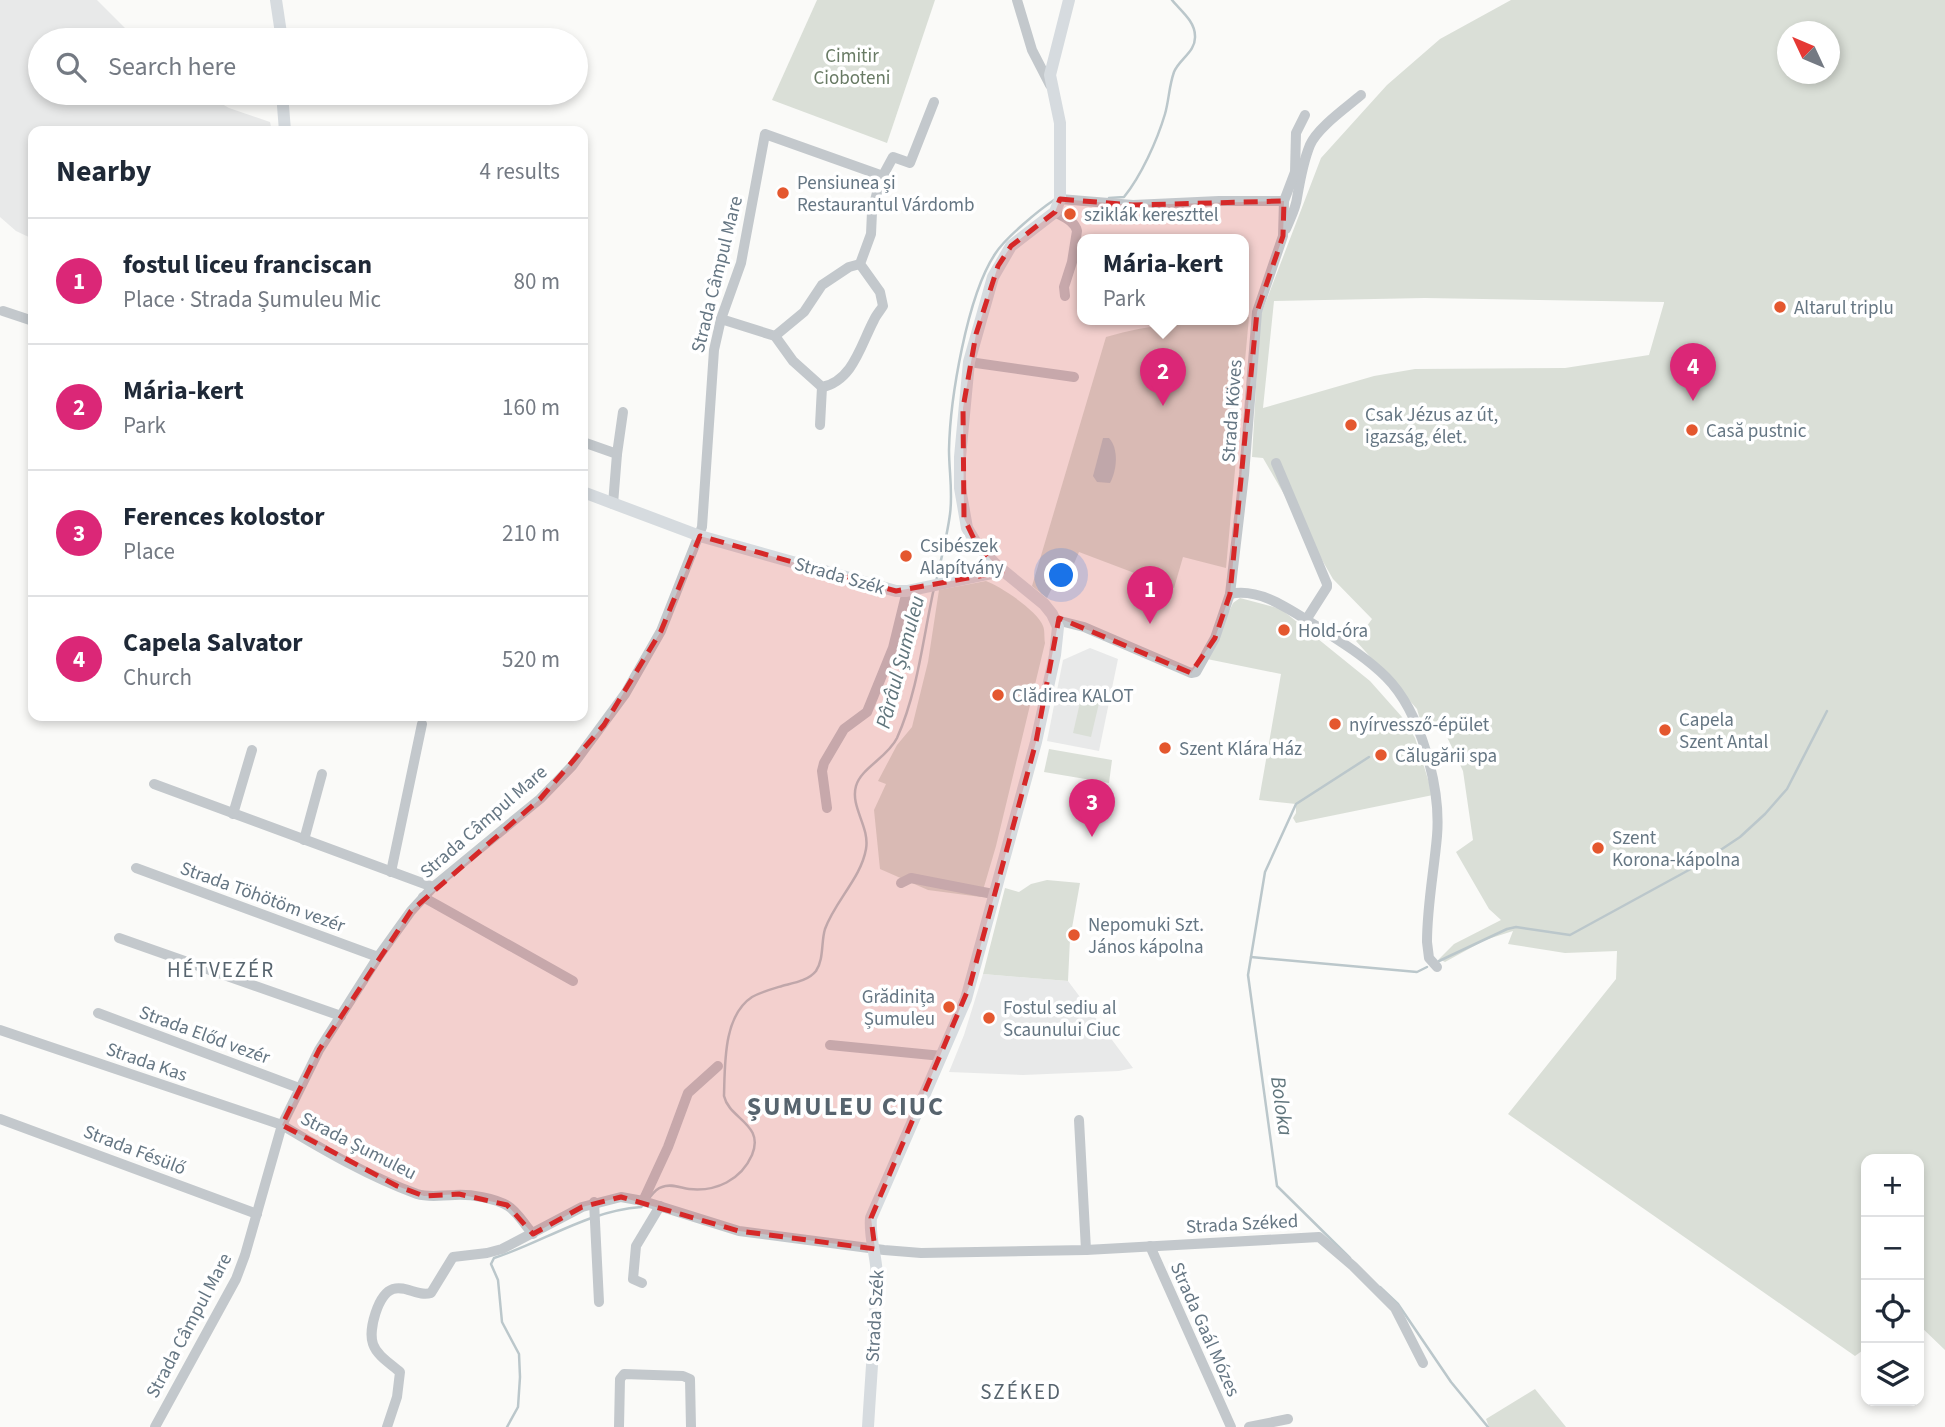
<!DOCTYPE html>
<meta charset="utf-8">
<style>
body{margin:0;font-family:"Source Sans 3",sans-serif;background:#f2f2f3;color:#1f2937}
.controls{position:absolute;right:21px;bottom:21px;display:grid;overflow:hidden;border-radius:14px;box-shadow:0 4px 10px #0003}
.controls button{width:63px;height:63px;display:grid;place-items:center;padding:0;border:0;border-bottom:2px solid #e0e1e3;background:#fff;color:#1f2937;font:35px sans-serif}
.compass{position:absolute;left:1777px;top:21px;width:63px;height:63px;border-radius:50%;background:#fff;box-shadow:0 4px 10px #0003;rotate:314deg}
.you{position:absolute;left:1062px;top:576px;width:24px;height:24px;margin:-18px;border:5px solid #fff;border-radius:50%;background:#1a73e8;box-shadow:0 0 0 10px #1a73e833}
.badge{display:grid;place-items:center;width:46px;height:46px;border-radius:50%;background:#db2777;color:#fff;font-size:23px;font-weight:700}
.pin{position:absolute;translate:-50% -58px;filter:drop-shadow(0 2px 4px #0008)}
.pin::after{content:'';position:absolute;top:37px;width:24px;height:21px;background:inherit;clip-path:polygon(0 0,100% 0,50% 100%)}
.popup{position:absolute;left:1077px;top:234px;width:172px;height:91px;box-sizing:border-box;display:grid;place-content:center;border-radius:14px;background:#fff;filter:drop-shadow(0 2px 5px #0005);font-size:23px;white-space:nowrap;color:#747a83}
.popup b{font-size:26px;color:#1f2937}
.popup::after{content:'';position:absolute;left:50%;top:100%;margin-left:-14px;border:14px solid transparent;border-top-color:#fff}
.list{margin:0;padding:0;list-style:none}
h2{display:flex;justify-content:space-between;align-items:center;height:91px;margin:0;padding:0 28px;font-size:30px}
h2 small{font-size:23px;font-weight:400;color:#747a83}
.list li{display:grid;grid-template-columns:46px 1fr auto;gap:21px;align-items:center;box-sizing:border-box;height:126px;padding:0 28px;border-top:2px solid #e0e1e3}
.list b{display:block;font-size:26px;white-space:nowrap}
.list p{margin:0;font-size:23px;white-space:nowrap;color:#747a83}
.list em{font-size:23px;font-style:normal;color:#747a83}
.icon{flex:none;width:38px;height:38px;fill:none;stroke:currentColor;stroke-width:2;stroke-linecap:round;stroke-linejoin:round}
.map{position:relative;flex:none;width:1945px;height:1427px;overflow:hidden}
.search{position:absolute;background:#fff;box-shadow:0 4px 10px #0003;left:28px;top:28px;width:560px;height:77px;display:flex;align-items:center;gap:18px;box-sizing:border-box;padding:0 24px;border-radius:38px;color:#747a83;font-size:26px}
.panel{position:absolute;background:#fff;box-shadow:0 4px 10px #0003;left:28px;top:126px;width:560px;height:595px;border-radius:14px}
.map>svg:first-child{display:block}
</style>
<div class="map">
<svg width="1945" height="1427" viewBox="0 0 1945 1427">
<rect width="100%" height="100%" fill="#fafaf8"/>
<g fill="#e8e9e9">
<polygon points="0,0 97,0 137,40 40,40 40,93 203,93 229,108 270,122 272,131 33,131 33,239 16,231 0,217"/>
<polygon points="1090,648 1118,659 1099,751 1047,741 1063,660"/>
<polygon points="983,974 1068,981 1133,1068 1119,1071 1023,1075 949,1072 964,1035"/>
</g>
<g fill="#dadfd7" fill-rule="evenodd">
<polygon points="817,0 935,0 887,143 772,100"/>
<path d="M1511,0H1945V1350L1919,1325V1159H1866V1348L1855,1356L1508,1114L1616,979L1617,951L1565,953L1508,944L1513,931L1485,940L1445,962L1439,959L1454,944L1501,920L1489,909L1456,852L1473,840L1463,771L1440,722L1423,730L1417,709L1356,641L1372,619L1333,579L1263,458L1252,457L1260,317L1321,158L1387,85L1440,39ZM1787,32H1829V74H1787ZM1425,298L1664,302V303L1649,355L1565,368L1415,369L1374,376L1263,408L1274,301Z"/>
<path d="M1244,317H1249L1226,568L1183,557L1174,588L1079,552L1063,589L1054,584L1047,598L1032,586L1106,337C1150,324 1198,320 1244,320Z"/>
<path d="M986,581C1000,586 1038,611 1043,626C1045,630 1044,638 1045,643L996,846L981,897L928,890L880,869L874,810L886,784L878,781L897,745L912,727L928,662L939,590Z"/>
<polygon points="1240,598 1281,609 1370,681 1402,717 1415,738 1433,795 1296,823 1293,818 1296,813 1296,804 1259,800 1281,674 1207,659 1233,603"/>
<polygon points="1082,694 1100,699 1091,737 1073,733"/>
<polygon points="1049,749 1112,760 1109,783 1044,772"/>
<polygon points="1047,880 1080,883 1070,939 1068,981 983,974 1005,888 1019,892 1031,884"/>
<polygon points="1535,1389 1566,1427 1489,1427 1486,1419"/>
</g>
<path fill="#bbc7cb" d="M1103,438H1109C1119,449 1117,470 1110,483L1097,482L1093,476Z"/>
<g fill="none" stroke-linecap="round" stroke-linejoin="round">
<g stroke="#bbc7cb" stroke-width="2.5">
<path d="M1109,198L1124,197C1141,176 1157,141 1165,114C1169,100 1169,86 1174,72C1179,59 1196,52 1195,36C1195,21 1180,10 1172,0"/>
<path d="M936,582C941,559 947,537 950,514C953,492 949,471 949,450C950,399 967,296 995,254C1005,238 1039,210 1054,200"/>
<polyline points="1251,957 1417,972 1427,967"/>
<polyline points="1439,961 1507,929 1516,927 1570,935 1698,865 1740,837 1765,814 1787,789 1827,711"/>
<path d="M650,1197C653,1193 658,1188 662,1187C671,1183 681,1188 689,1189C716,1192 741,1180 752,1155C765,1124 729,1119 724,1096C725,1065 723,1016 752,997C761,992 772,989 782,986C793,983 808,981 816,971C824,959 821,942 825,929C835,901 861,878 866,849C870,827 850,807 856,786C861,768 888,757 897,738C918,691 923,638 934,588"/>
<polyline points="1350,1258 1277,1186 1248,975 1265,872 1296,804 1369,757"/>
<polyline points="1380,1287 1398,1304 1451,1382 1488,1427"/>
<path d="M507,1427L518,1407L520,1377L519,1354L502,1322L498,1280L491,1264L494,1258C544,1242 587,1211 641,1207L643,1205"/>
</g>
<g stroke="#c3c8cc" stroke-width="10">
<polyline points="1017,0 1032,50 1050,85"/>
<polyline points="1060,199 1133,205 1219,201 1284,201"/>
<path d="M1055,212C1063,217 1075,221 1077,231L1072,262L1064,287L1065,296"/>
<path d="M1286,229C1290,219 1296,208 1297,198C1300,180 1303,162 1310,145C1317,128 1347,107 1361,95"/>
<polyline points="3,311 33,321"/>
<path d="M721,319L775,336L793,361L822,387C853,381 861,344 874,320C876,315 880,311 883,306L880,292L860,264L871,234L872,212L880,181L893,157L910,163L934,102"/>
<polyline points="775,336 804,312 822,285 849,267 860,264"/>
<polyline points="969,362 1074,377"/>
<polyline points="820,425 822,387"/>
<polyline points="583,442 617,454 613,504"/>
<polyline points="617,454 623,412"/>
<polyline points="1276,463 1327,584 1327,587 1306,620"/>
<polyline points="1230,594 1244,475 1257,312 1283,236 1284,201 1295,172 1296,133 1305,115"/>
<path d="M1056,620L1084,627L1191,673L1196,672L1215,638L1230,594C1261,587 1293,612 1318,627C1341,642 1366,657 1386,677C1421,712 1441,788 1437,836C1434,871 1427,906 1427,942L1429,958L1437,967"/>
<polyline points="154,784 433,887"/>
<polyline points="827,808 822,771 824,763 844,729 867,712 893,648 907,591"/>
<polyline points="233,814 252,750"/>
<polyline points="304,840 322,774"/>
<polyline points="136,868 378,957"/>
<polyline points="391,872 422,724"/>
<polyline points="901,883 911,878 993,894"/>
<polyline points="423,897 573,981"/>
<polyline points="119,938 341,1016"/>
<polyline points="98,1013 299,1088"/>
<path d="M0,1030L282,1125C325,1151 370,1177 417,1194C430,1198 442,1195 455,1195C470,1194 495,1198 508,1206C518,1212 525,1226 533,1234"/>
<polyline points="830,1045 942,1056"/>
<polyline points="0,1119 257,1214"/>
<polyline points="1079,1120 1086,1250"/>
<polyline points="643,1201 668,1147 688,1093 718,1066"/>
<polyline points="594,1202 599,1302"/>
<polyline points="1150,1246 1231,1427"/>
<polyline points="642,1283 633,1279 636,1246 660,1206"/>
<polyline points="155,1427 236,1279 245,1255 282,1125 319,1050 378,957 411,911 433,887 540,799 572,766 625,694 661,631 702,527 714,350 721,319 741,263 765,134 883,176"/>
<path d="M387,1427L397,1397L400,1372C391,1364 377,1356 373,1344C368,1330 378,1294 393,1289C406,1285 418,1297 431,1293L453,1257L487,1253L502,1249L582,1207L621,1197L643,1201L739,1231L884,1250L921,1253L1086,1250L1319,1237L1353,1266L1395,1308L1423,1363"/>
<polyline points="619,1427 620,1379 624,1374 683,1376 690,1379 691,1427"/>
<polyline points="1249,1427 1288,1419"/>
</g>
<g stroke="#d6dbdf" stroke-width="12">
<polyline points="276,0 282,40"/>
<polyline points="282,93 285,131"/>
<polyline points="583,492 700,536 896,591 907,591 1002,571"/>
<path d="M868,1427C871,1377 875,1328 877,1278C877,1257 869,1238 871,1218L966,999L1036,742L1055,655L1058,627L1052,614L1044,604L995,564L976,543L967,528L960,488V457L969,362L993,277L1011,246L1055,212L1060,199V123L1050,75L1069,0"/>
</g>
</g>
<path fill="#d62828" fill-opacity="0.2" stroke="#d62828" stroke-width="5" stroke-dasharray="14 9" stroke-linejoin="round" d="M1060,199L1133,205L1284,201L1283,236L1257,312L1230,594L1215,638L1191,673L1059,618L1036,742L970,985L871,1218L875,1249L739,1231L621,1197L582,1207L533,1234L507,1205L459,1194L424,1196L397,1186L282,1125L319,1050L411,911L540,799L604,725L661,631L700,536L896,591L1002,572L976,543L964,518L963,408L976,334L998,266L1011,246L1055,212Z"/>
<g fill="#e4572e" stroke="#fff" stroke-width="2.5">
<circle cx="783" cy="193" r="7"/>
<circle cx="1070" cy="214" r="7"/>
<circle cx="1780" cy="307" r="7"/>
<circle cx="1351" cy="425" r="7"/>
<circle cx="1692" cy="430" r="7"/>
<circle cx="906" cy="556" r="7"/>
<circle cx="1284" cy="630" r="7"/>
<circle cx="998" cy="695" r="7"/>
<circle cx="1335" cy="724" r="7"/>
<circle cx="1665" cy="730" r="7"/>
<circle cx="1165" cy="748" r="7"/>
<circle cx="1381" cy="755" r="7"/>
<circle cx="1598" cy="848" r="7"/>
<circle cx="1074" cy="935" r="7"/>
<circle cx="949" cy="1007" r="7"/>
<circle cx="989" cy="1018" r="7"/>
</g>
<g text-anchor="middle" stroke-width="7" stroke-linejoin="round" paint-order="stroke">
<g font-size="19" fill="#687a64" stroke="#fff">
<text x="852" y="62">Cimitir<tspan x="852" dy="22">Cioboteni</tspan></text>
</g>
<g font-size="19" fill="#657683" stroke="#fff" text-anchor="start">
<text x="797" y="189">Pensiunea și<tspan x="797" dy="22">Restaurantul Várdomb</tspan></text>
<text x="1084" y="221">sziklák kereszttel</text>
<text x="1794" y="314">Altarul triplu</text>
<text x="1365" y="421">Csak Jézus az út,<tspan x="1365" dy="22">igazság, élet.</tspan></text>
<text x="1706" y="437">Casă pustnic</text>
<text x="920" y="552">Csibészek<tspan x="920" dy="22">Alapítvány</tspan></text>
<text x="1298" y="637">Hold-óra</text>
<text x="1012" y="702">Clădirea KALOT</text>
<text x="1679" y="726">Capela<tspan x="1679" dy="22">Szent Antal</tspan></text>
<text x="1349" y="731">nyírvessző-épület</text>
<text x="1179" y="755">Szent Klára Ház</text>
<text x="1395" y="762">Călugării spa</text>
<text x="1612" y="844">Szent<tspan x="1612" dy="22">Korona-kápolna</tspan></text>
<text x="1088" y="931">Nepomuki Szt.<tspan x="1088" dy="22">János kápolna</tspan></text>
<text x="935" y="1003" text-anchor="end">Grădinița<tspan x="935" dy="22">Șumuleu</tspan></text>
<text x="1003" y="1014">Fostul sediu al<tspan x="1003" dy="22">Scaunului Ciuc</tspan></text>
</g>
<g font-size="19" fill="#657683" stroke="#fff">
<text transform="translate(716 274) rotate(-76)" y="7">Strada Câmpul Mare</text>
<text transform="translate(1231 411) rotate(-86)" y="7">Strada Köves</text>
<text transform="translate(840 575) rotate(16)" y="7">Strada Szék</text>
<text transform="translate(483 821) rotate(-41)" y="7">Strada Câmpul Mare</text>
<text transform="translate(263 896) rotate(20)" y="7">Strada Töhötöm vezér</text>
<text transform="translate(205 1034) rotate(20)" y="7">Strada Előd vezér</text>
<text transform="translate(147 1061) rotate(19)" y="7">Strada Kas</text>
<text transform="translate(359 1145) rotate(27)" y="7">Strada Șumuleu</text>
<text transform="translate(135 1149) rotate(21)" y="7">Strada Fésülő</text>
<text transform="translate(1242 1223) rotate(-3)" y="7">Strada Széked</text>
<text transform="translate(874 1316) rotate(-87)" y="7">Strada Szék</text>
<text transform="translate(188 1325) rotate(-62)" y="7">Strada Câmpul Mare</text>
<text transform="translate(1206 1329) rotate(66)" y="7">Strada Gaál Mózes</text>
</g>
<g font-size="21" font-style="italic" fill="#60757c" stroke="#fff">
<text transform="translate(900 662) rotate(-75)" y="7">Pârâul Șumuleu</text>
<text transform="translate(1282 1106) rotate(82)" y="7">Boloka</text>
</g>
<g font-size="21" letter-spacing="2" fill="#57646e" stroke="#fff">
<text x="221" y="977">HÉTVEZÉR</text>
<text x="1021" y="1399">SZÉKED</text>
</g>
<g font-size="26" font-weight="bold" letter-spacing="2" fill="#57646e" stroke="#fff">
<text x="846" y="1115">ȘUMULEU CIUC</text>
</g>
</g>
</svg>
<div class="controls">
<button>+</button>
<button>−</button>
<button><svg class="icon" aria-label="locate" viewBox="0 0 24 24"><circle cx="12" cy="12" r="6"/><path d="M12 2v4M12 18v4M2 12h4M18 12h4"/></svg></button>
<button><svg class="icon" aria-label="layers" viewBox="0 0 24 24"><path d="M12 4l9 5-9 5-9-5zM3 14l9 5 9-5"/></svg></button>
</div>
<svg class="compass" viewBox="-18 -18 36 36"><path d="M0-13l5 13h-10z" fill="#e53935"/><path d="M0 13l5-13h-10z" fill="#747a83"/></svg>
<div class="you"></div>
<div class="pin badge" style="left:1150px;top:624px">1</div>
<div class="pin badge" style="left:1163px;top:406px">2</div>
<div class="popup"><b>Mária-kert</b>Park</div>
<div class="pin badge" style="left:1092px;top:837px">3</div>
<div class="pin badge" style="left:1693px;top:401px">4</div>
<div class="search"><svg class="icon" aria-label="search" viewBox="0 0 24 24"><circle cx="10" cy="10" r="6"/><path d="M15 15l6 6"/></svg>Search here</div>
<section class="panel">
<h2>Nearby<small>4 results</small></h2>
<ul class="list">
<li><span class="badge">1</span><div><b>fostul liceu franciscan</b><p>Place · Strada Șumuleu Mic</p></div><em>80 m</em></li>
<li><span class="badge">2</span><div><b>Mária-kert</b><p>Park</p></div><em>160 m</em></li>
<li><span class="badge">3</span><div><b>Ferences kolostor</b><p>Place</p></div><em>210 m</em></li>
<li><span class="badge">4</span><div><b>Capela Salvator</b><p>Church</p></div><em>520 m</em></li>
</ul>
</section>
</div>
